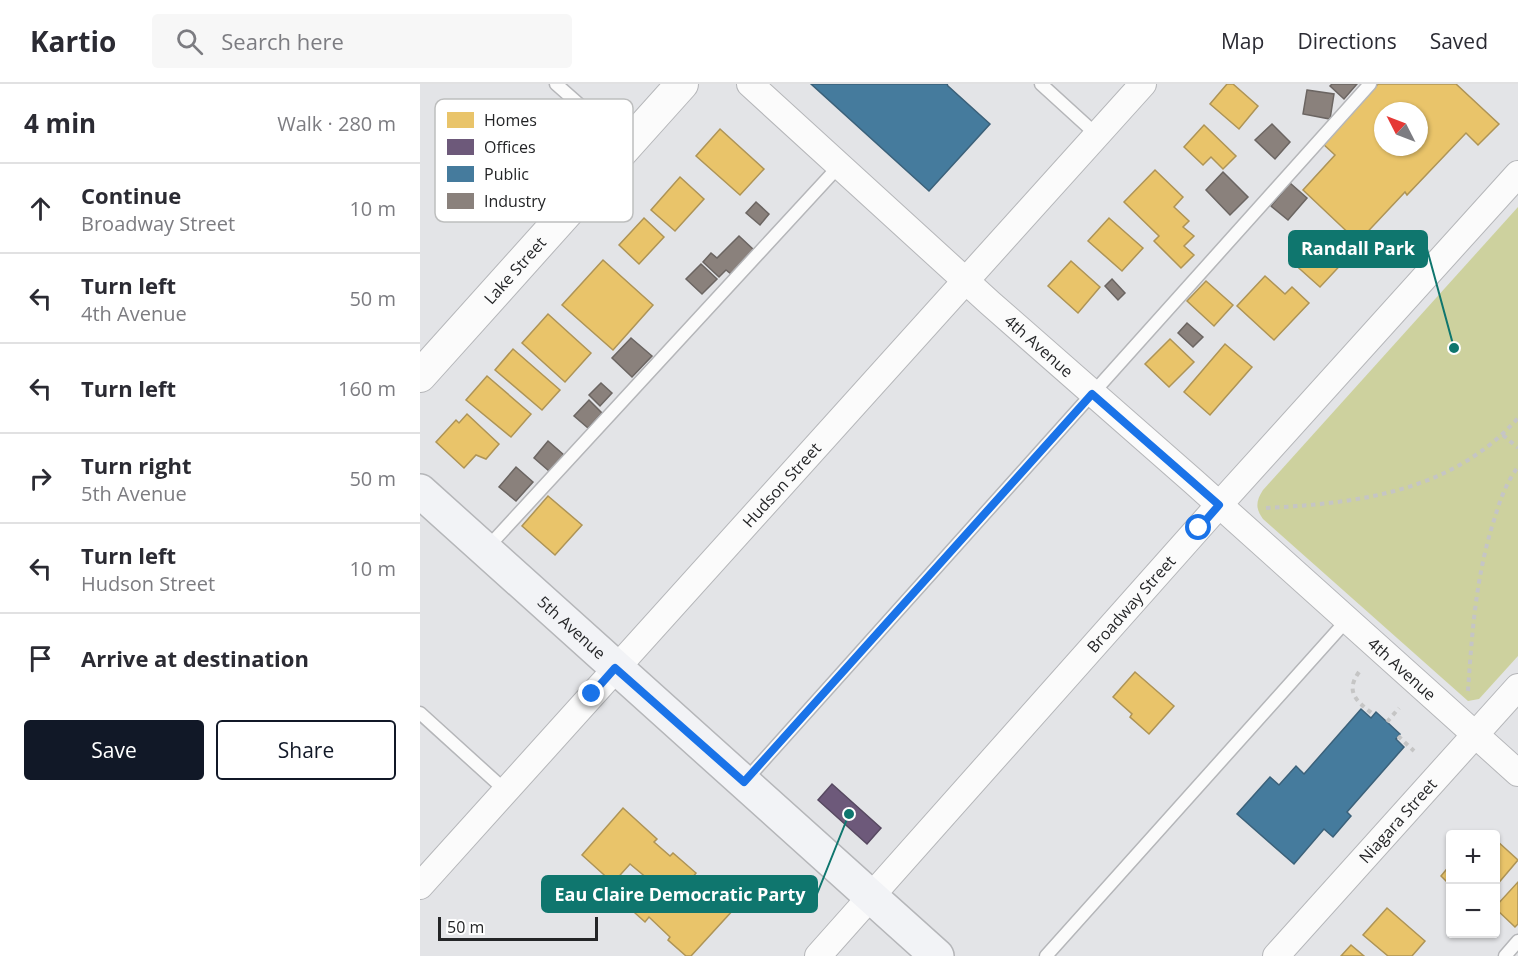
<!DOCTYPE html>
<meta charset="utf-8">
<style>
body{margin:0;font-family:"Open Sans",sans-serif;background:#f7f7f7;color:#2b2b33}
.controls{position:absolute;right:18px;bottom:18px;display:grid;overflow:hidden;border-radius:6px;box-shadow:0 2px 4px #0004}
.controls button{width:54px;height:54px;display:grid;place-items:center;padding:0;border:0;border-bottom:2px solid #e1e1e2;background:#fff;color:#2b2b33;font:30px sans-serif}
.compass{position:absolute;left:954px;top:18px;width:54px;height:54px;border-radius:50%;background:#fff;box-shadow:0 2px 4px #0004;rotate:312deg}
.scale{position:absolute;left:18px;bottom:15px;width:160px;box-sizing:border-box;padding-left:6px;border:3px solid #242527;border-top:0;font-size:16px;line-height:21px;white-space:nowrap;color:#242527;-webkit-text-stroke:4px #fff;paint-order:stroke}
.stop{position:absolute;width:18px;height:18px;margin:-14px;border:4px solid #1a73e8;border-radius:50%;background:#fff}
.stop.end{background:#1a73e8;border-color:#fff;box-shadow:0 2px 6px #0008}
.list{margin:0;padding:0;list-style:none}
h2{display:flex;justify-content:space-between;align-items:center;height:78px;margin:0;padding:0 24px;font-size:26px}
h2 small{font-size:20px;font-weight:400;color:#7c7c81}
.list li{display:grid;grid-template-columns:39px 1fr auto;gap:18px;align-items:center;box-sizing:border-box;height:90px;padding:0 24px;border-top:2px solid #e1e1e2}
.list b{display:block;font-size:22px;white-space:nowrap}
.list p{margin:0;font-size:20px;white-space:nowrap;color:#7c7c81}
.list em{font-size:20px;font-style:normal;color:#7c7c81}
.actions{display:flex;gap:12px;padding:18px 24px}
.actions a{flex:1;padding:14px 0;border:2px solid #111827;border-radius:6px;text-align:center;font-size:21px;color:#111827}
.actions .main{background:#111827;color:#fff}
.icon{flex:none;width:33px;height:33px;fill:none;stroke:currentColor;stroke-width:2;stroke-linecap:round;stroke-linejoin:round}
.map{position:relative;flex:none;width:1098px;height:872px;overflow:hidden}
header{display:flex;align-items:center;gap:36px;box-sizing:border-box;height:84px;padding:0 30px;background:#fff;border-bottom:2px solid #e1e1e2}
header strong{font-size:28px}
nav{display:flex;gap:33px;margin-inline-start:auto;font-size:21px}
.search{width:420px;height:54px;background:#f7f7f7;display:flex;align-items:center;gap:15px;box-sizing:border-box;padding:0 21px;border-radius:6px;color:#7c7c81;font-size:22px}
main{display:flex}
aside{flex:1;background:#fff}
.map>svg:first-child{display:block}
</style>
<header>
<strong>Kartio</strong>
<div class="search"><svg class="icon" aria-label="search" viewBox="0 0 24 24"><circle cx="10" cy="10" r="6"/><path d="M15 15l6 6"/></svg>Search here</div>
<nav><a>Map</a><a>Directions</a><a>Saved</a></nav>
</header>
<main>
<aside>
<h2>4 min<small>Walk · 280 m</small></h2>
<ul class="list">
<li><svg class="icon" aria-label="ahead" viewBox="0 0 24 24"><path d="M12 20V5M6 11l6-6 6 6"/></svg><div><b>Continue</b><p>Broadway Street</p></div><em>10 m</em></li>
<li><svg class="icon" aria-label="left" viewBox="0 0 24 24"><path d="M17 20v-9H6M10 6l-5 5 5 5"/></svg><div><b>Turn left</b><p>4th Avenue</p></div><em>50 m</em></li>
<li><svg class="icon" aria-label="left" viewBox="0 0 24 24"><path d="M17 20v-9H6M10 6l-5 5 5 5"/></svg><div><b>Turn left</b></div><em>160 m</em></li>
<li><svg class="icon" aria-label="right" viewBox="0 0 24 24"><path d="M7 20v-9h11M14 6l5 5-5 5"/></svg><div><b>Turn right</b><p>5th Avenue</p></div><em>50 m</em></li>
<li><svg class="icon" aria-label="left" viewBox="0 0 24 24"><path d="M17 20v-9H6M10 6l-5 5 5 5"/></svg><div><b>Turn left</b><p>Hudson Street</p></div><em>10 m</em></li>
<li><svg class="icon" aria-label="arrive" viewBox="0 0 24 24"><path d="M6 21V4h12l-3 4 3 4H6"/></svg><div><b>Arrive at destination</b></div></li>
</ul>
<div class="actions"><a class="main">Save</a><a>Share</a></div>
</aside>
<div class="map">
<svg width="1098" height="872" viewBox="0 0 1098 872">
<rect width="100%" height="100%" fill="#e3e4e7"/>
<path fill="#cdd19e" d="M1098,123V572L1059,615L1048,617L843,435C835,424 836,417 843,406Z"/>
<g fill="#e9c46a" stroke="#ae9456" stroke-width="1.5" fill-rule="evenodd">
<polygon points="807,0 813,0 838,22 819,45 790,20"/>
<path d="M958,0H1036L1079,40L1058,61L1046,49L987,111L985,108L938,158L883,106L915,71L902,59ZM963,27H999V63H963Z"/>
<polygon points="784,41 816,72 803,85 791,73 783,81 764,63"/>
<polygon points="300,45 344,85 320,111 276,72"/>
<polygon points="735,86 763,113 754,123 769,137 763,143 774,152 764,162 774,171 761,184 734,157 739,152 704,118"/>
<polygon points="260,93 284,115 255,147 231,126"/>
<polygon points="224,134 244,153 219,180 199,161"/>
<polygon points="689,134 723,164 702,187 668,157"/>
<polygon points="899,147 928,173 900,203 872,178"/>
<polygon points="183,176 233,221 193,266 142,221"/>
<polygon points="651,177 680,203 658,229 628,202"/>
<polygon points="845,192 865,210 872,203 889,219 854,256 817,222"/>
<polygon points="786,197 813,221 794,242 767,217"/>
<polygon points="128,230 171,269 145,298 102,259"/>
<polygon points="750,255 774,278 749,303 725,280"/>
<polygon points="805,260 832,283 790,331 764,308"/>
<polygon points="93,265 140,306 122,326 75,286"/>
<polygon points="67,292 111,330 91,353 46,316"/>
<polygon points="47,330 79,360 66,375 56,371 44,384 16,358 36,336 39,339"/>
<polygon points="128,412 162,441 135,471 102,442"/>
<polygon points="715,588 754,622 729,650 710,633 712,630 693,613"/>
<polygon points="203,724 237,755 234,758 250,772 253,769 276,789 273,793 289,807 292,805 314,825 271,872 266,872 248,856 250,853 229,833 225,838 205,820 228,795 210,780 193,799 162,771"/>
<polygon points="1076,756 1098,776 1076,802"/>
<polygon points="1030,781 1030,801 1021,792"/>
<polygon points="1098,798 1098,840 1095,843 1076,825 1076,822"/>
<polygon points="967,824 1005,857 992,872 968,872 943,851"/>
<polygon points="931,861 944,872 921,872"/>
</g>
<polygon fill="#6d597a" stroke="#574961" stroke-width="1.5" points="412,700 461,744 447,760 398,716"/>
<g fill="#457b9d" stroke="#3b617a" stroke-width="1.5">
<polygon points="391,0 527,0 528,2 570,40 509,107"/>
<polygon points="941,625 951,634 956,628 967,638 980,650 976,655 984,663 927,728 931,732 913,753 904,745 874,780 817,730 850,693 859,701 876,682 884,690"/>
</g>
<g fill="#8a817c" stroke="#6b6562" stroke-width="1.5">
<polygon points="912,0 937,0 924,15 910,2"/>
<polygon points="887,6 914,10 910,35 883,30"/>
<polygon points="852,40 870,58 855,75 835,56"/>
<polygon points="803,88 828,113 810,131 786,106"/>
<polygon points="870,99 887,114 868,136 851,122"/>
<polygon points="336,118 349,130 340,141 326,129"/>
<polygon points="319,152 334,166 311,190 306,186 299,193 283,178 291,169 297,174"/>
<polygon points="281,180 297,195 282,210 266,195"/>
<polygon points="692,195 705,209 698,216 685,202"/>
<polygon points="767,239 783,253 773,263 758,249"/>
<polygon points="211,254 232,272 212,293 192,274"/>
<polygon points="181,299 192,309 180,322 169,311"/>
<polygon points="169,316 182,329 168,344 154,332"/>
<polygon points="128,357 144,371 129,387 114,374"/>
<polygon points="96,383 113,398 96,417 79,403"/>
</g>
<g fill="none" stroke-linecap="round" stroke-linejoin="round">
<defs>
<g id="service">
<polyline points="136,0 205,61"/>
<polyline points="621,0 677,51"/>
<polyline points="47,47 141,133"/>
<polyline points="67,464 420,81"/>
<polyline points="0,629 86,707"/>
<polyline points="324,698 950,0"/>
<polyline points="626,872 927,536"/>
<polyline points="1085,872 1098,857"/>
</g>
<g id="minor">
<path id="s1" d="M330,0L570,219L774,398L1098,689"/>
<path id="s2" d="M0,802L723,0"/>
<path id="s3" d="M398,872L799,421L1098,90"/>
<path id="s4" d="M856,872L1098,603"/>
</g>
<g id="tertiary">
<path id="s5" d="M0,292L262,0"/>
</g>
<g id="secondary">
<path id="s6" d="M0,407L517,872"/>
</g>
</defs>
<use href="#service" stroke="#b5b6b9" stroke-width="15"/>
<use href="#minor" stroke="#b5b6b9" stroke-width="28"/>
<use href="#tertiary" stroke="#b5b6b9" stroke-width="34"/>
<use href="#secondary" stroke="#b5b6b9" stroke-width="36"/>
<g stroke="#c5c5c5" stroke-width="4" stroke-dasharray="4.5 4.5" stroke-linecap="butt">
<polyline points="1083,351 1098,364"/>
<path d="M846,424C939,419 1032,408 1098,334"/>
<path d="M939,588C924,609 938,618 954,631"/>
<path d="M1048,607C1052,548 1056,490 1075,433C1080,416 1087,397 1098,383"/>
<polyline points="967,638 979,624"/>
<polyline points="978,652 994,667"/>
</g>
<use href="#service" stroke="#fbfbfb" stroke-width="12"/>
<use href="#minor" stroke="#fbfbfb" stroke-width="26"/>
<use href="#tertiary" stroke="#fbfbfb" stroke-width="32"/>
<use href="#secondary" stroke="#f2f3f6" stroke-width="33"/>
</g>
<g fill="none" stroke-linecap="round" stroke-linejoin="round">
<polyline stroke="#1a73e8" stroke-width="8" points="172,610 195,584 324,698 672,310 799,421 779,444"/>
</g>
<g text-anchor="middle" stroke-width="6" stroke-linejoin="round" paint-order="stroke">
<g font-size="16" fill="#242527" stroke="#fff">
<text dy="6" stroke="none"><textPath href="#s5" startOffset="142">Lake Street</textPath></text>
<text dy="6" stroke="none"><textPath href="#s1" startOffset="390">4th Avenue</textPath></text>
<text dy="6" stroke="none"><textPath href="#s2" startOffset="540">Hudson Street</textPath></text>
<text dy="6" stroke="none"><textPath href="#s3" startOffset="471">Broadway Street</textPath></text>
<text dy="6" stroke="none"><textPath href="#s6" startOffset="204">5th Avenue</textPath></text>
<text dy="6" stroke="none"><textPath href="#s1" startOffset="876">4th Avenue</textPath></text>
<text dy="6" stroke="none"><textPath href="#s4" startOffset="182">Niagara Street</textPath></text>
</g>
</g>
<rect x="15" y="15" width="198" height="123" rx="9" fill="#fff" stroke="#bdbebe" stroke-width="1.5"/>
<rect x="27" y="28" width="27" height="16" fill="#e9c46a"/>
<rect x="27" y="55" width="27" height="16" fill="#6d597a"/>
<rect x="27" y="82" width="27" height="16" fill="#457b9d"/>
<rect x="27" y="109" width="27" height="16" fill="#8a817c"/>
<g font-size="16" fill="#242527">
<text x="64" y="42">Homes</text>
<text x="64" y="69">Offices</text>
<text x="64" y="96">Public</text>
<text x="64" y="123">Industry</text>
</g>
<path fill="none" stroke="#0f766e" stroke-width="2" d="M1034 264L1007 165M429 730L397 810"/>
<g fill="#0f766e" stroke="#fff" stroke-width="2">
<circle cx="1034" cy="264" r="6"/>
<circle cx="429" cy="730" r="6"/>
</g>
<g fill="#0f766e" stroke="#0f766e" stroke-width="2">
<rect x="869" y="147" width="138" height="36" rx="6"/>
<rect x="122" y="792" width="275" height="36" rx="6"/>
</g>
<g font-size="18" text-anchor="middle" font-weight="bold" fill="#fff">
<text x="938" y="171">Randall Park</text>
<text x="260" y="817">Eau Claire Democratic Party</text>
</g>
</svg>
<div class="controls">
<button>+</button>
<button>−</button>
</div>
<svg class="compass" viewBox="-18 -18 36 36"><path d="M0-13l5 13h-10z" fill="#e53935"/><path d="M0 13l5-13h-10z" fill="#7c7c81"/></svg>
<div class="scale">50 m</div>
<div class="stop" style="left:779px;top:444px"></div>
<div class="stop end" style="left:172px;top:610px"></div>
</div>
</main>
